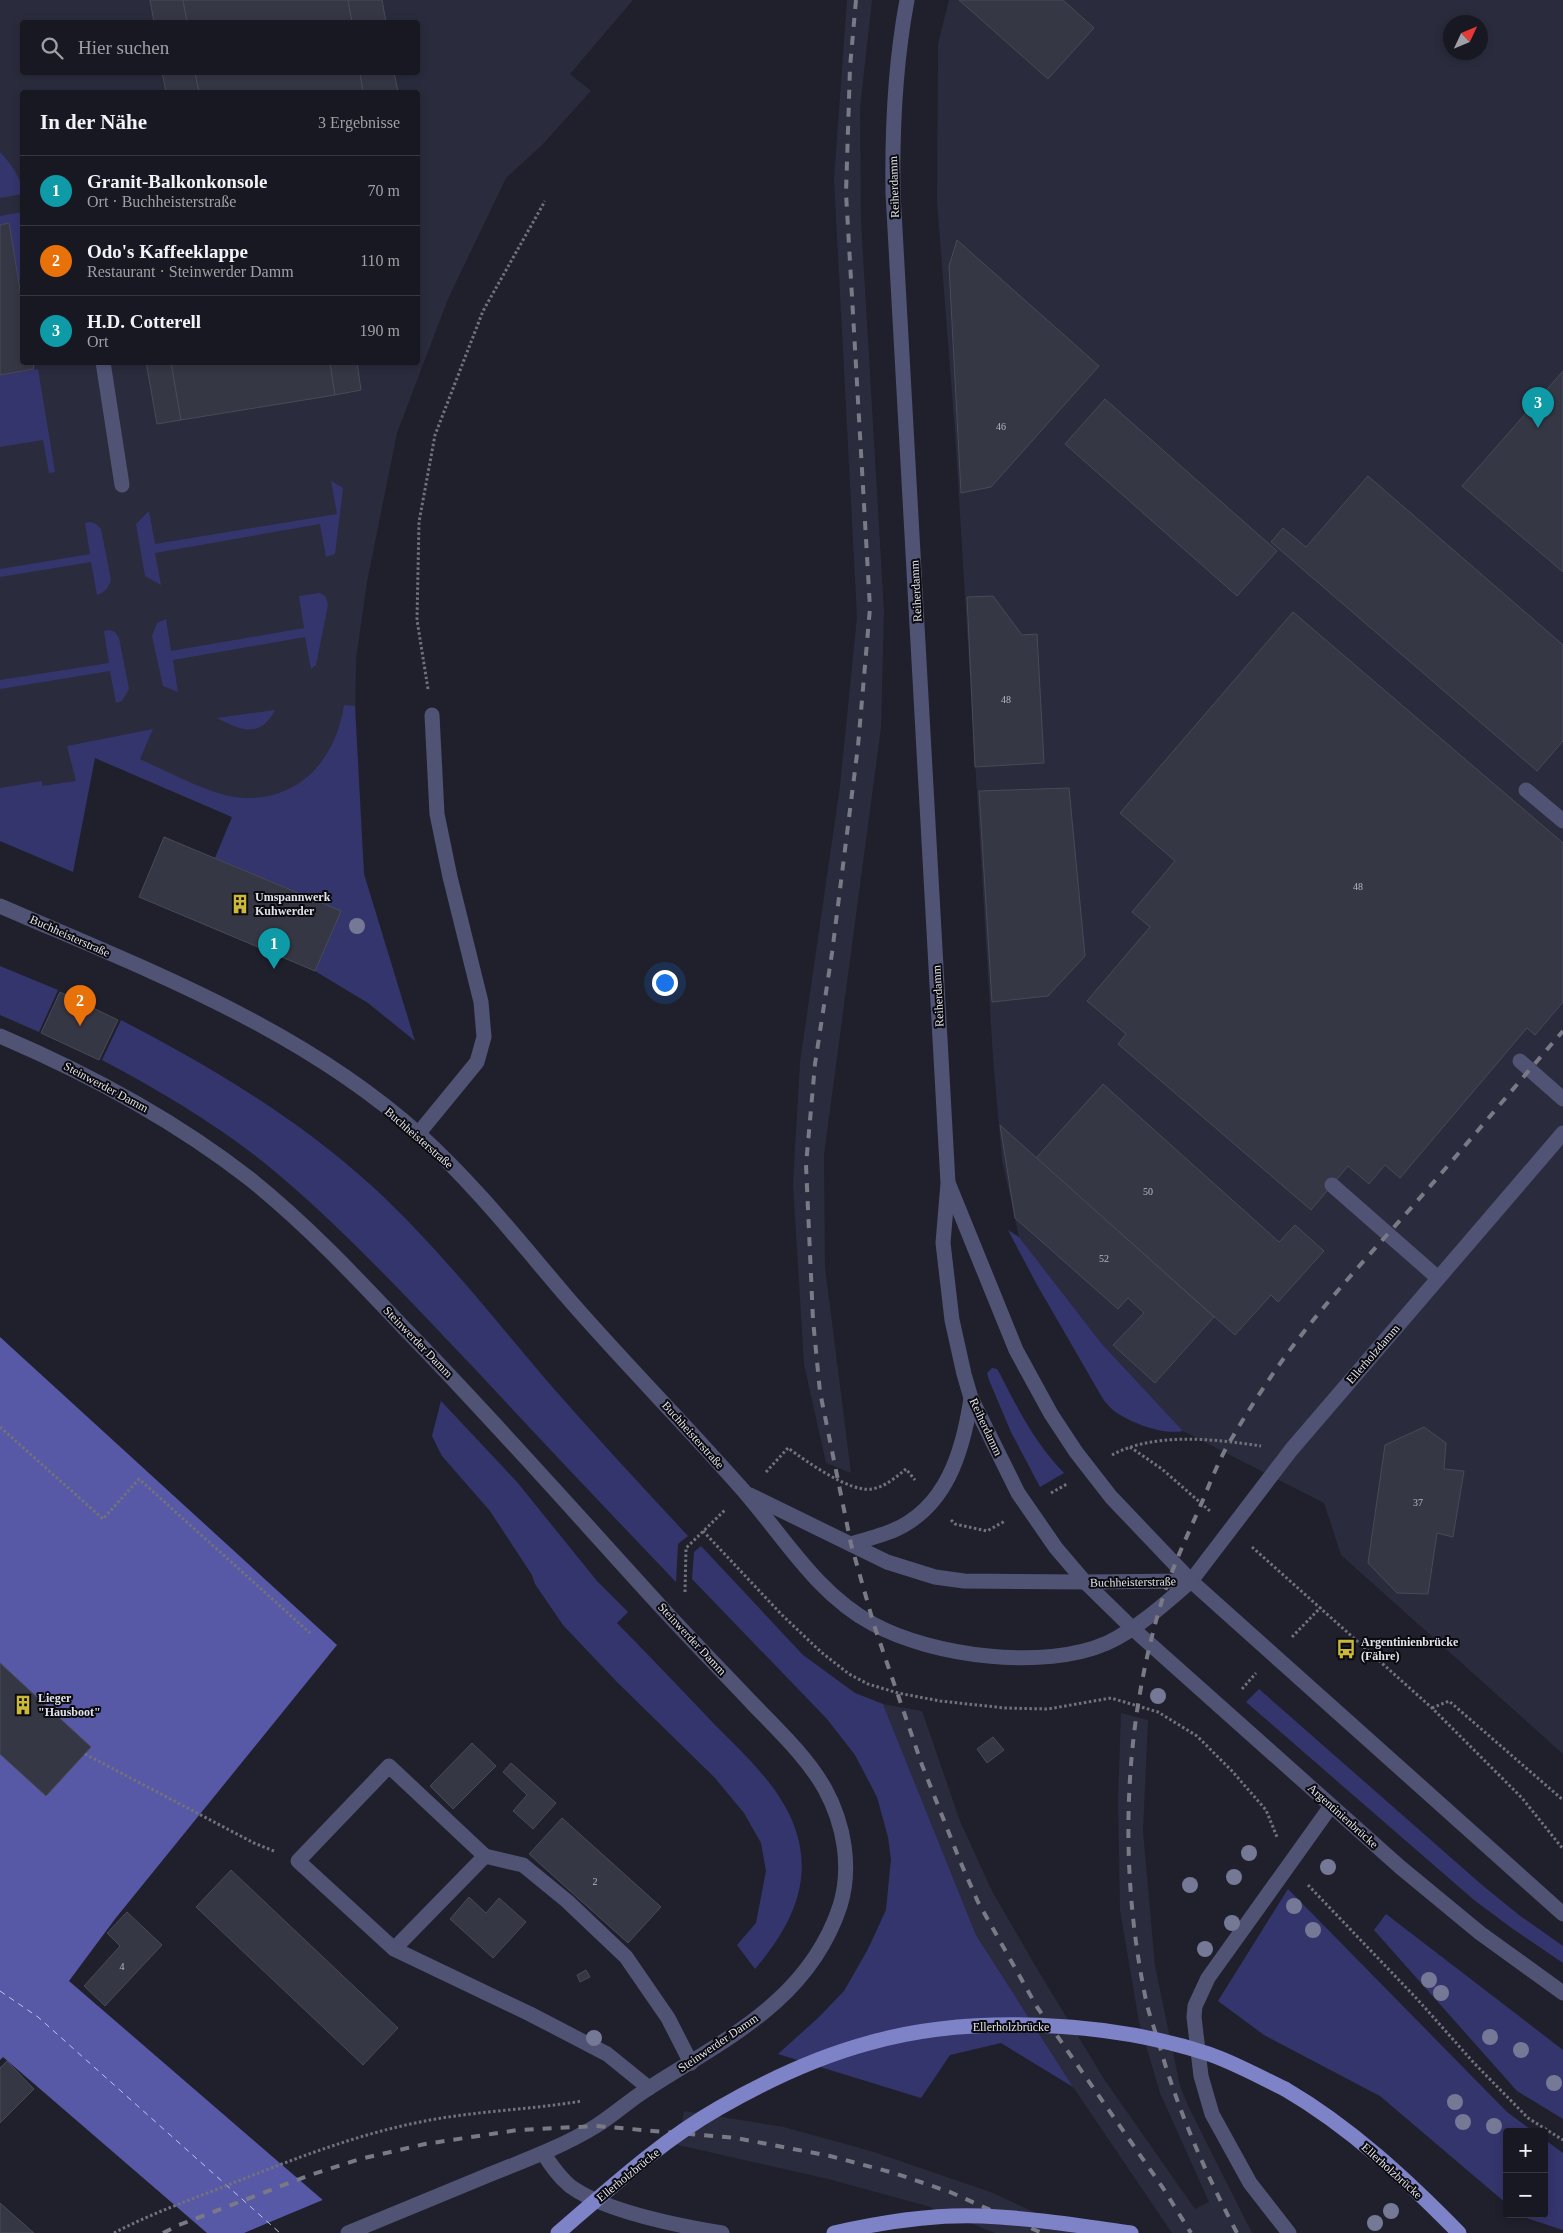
<!DOCTYPE html>
<html lang="de">
<meta charset="utf-8">
<style>
body{margin:0;font-family:Georgia,serif;background:#20212a;color:#f1f3f6}
.controls{position:absolute;right:15px;bottom:15px;display:grid;overflow:hidden;border-radius:5px;box-shadow:0 2px 8px #0003}
.controls button{width:45px;height:45px;display:grid;place-items:center;padding:0;border:0;border-bottom:1px solid #36373f;background:#171821;color:#f1f3f6;font:25px sans-serif}
.compass{position:absolute;left:1443px;top:15px;width:45px;height:45px;border-radius:50%;background:#171821;box-shadow:0 2px 8px #0003;rotate:46deg}
.you{position:absolute;left:664px;top:982px;width:18px;height:18px;margin:-12px;border:4px solid #fff;border-radius:50%;background:#1a73e8;box-shadow:0 0 0 8px #1a73e833}
.badge{display:grid;place-items:center;width:32px;height:32px;border-radius:50%;background:#8c9099;color:#fff;font-size:16px;font-weight:700}
.pin{position:absolute;translate:-50% -41px;filter:drop-shadow(0 1px 2px #0008)}
.pin::after{content:'';position:absolute;top:26px;width:18px;height:15px;background:inherit;clip-path:polygon(0 0,100% 0,50% 100%)}
.list{margin:0;padding:0;list-style:none}
h2{display:flex;justify-content:space-between;align-items:center;height:65px;margin:0;padding:0 20px;font-size:21px}
h2 small{font-size:16px;font-weight:400;color:#9ea0a5}
.list li{display:grid;grid-template-columns:32px 1fr auto;gap:15px;align-items:center;box-sizing:border-box;height:70px;padding:0 20px;border-top:1px solid #36373f}
.list b{display:block;font-size:19px;white-space:nowrap}
.list p{margin:0;font-size:16px;white-space:nowrap;color:#9ea0a5}
.list em{font-size:16px;font-style:normal;color:#9ea0a5}
.icon{flex:none;width:28px;height:28px;fill:none;stroke:currentColor;stroke-width:2;stroke-linecap:round;stroke-linejoin:round}
.map{position:relative;flex:none;width:1563px;height:2233px;overflow:hidden}
.search{position:absolute;background:#171821;box-shadow:0 2px 8px #0003;left:20px;top:20px;width:400px;height:55px;display:flex;align-items:center;gap:12px;box-sizing:border-box;padding:0 18px;border-radius:5px;color:#9ea0a5;font-size:19px}
.panel{position:absolute;background:#171821;box-shadow:0 2px 8px #0003;left:20px;top:90px;width:400px;height:275px;border-radius:5px}
.map>svg:first-child{display:block}
</style>
<div class="map">
<svg width="1563" height="2233" viewBox="0 0 1563 2233">
<rect width="100%" height="100%" fill="#1f202c"/>
<g fill="#2a2b3c" fill-rule="evenodd">
<path d="M0,0H633L570,74L591,91L542,145L506,178L448,299L397,433L367,582L356,659L355,734L364,874L95,758L77,844L0,811ZM22,22H418V72H22ZM22,92H418V362H22Z"/>
<polygon points="847,0 872,0 860,108 861,221 884,611 881,728 824,1155 825,1267 851,1473 826,1463 804,1364 793,1184 800,1062 840,786 857,617 834,179"/>
<path d="M949,0H1563V1754L1341,1555L1324,1503L1183,1431L1102,1344L1019,1237L1002,1160L993,1058L955,432L937,202L938,44ZM1450,22H1480V52H1450Z"/>
<polygon points="883,1704 922,1711 960,1821 992,1891 1036,1967 1104,2079 1195,2209 1209,2202 1160,2093 1139,2022 1120,1910 1118,1801 1121,1713 1148,1720 1143,1831 1155,1966 1180,2086 1189,2108 1252,2233 1172,2233 1073,2087 976,1935"/>
<polygon points="684,2111 784,2127 874,2152 993,2193 1079,2233 995,2233 927,2206 828,2179 678,2145"/>
</g>
<g fill="#35356e">
<path d="M0,152C10,163 23,179 22,194L0,198Z"/>
<polygon points="22,212 22,280 19,281 9,224 0,225 0,216"/>
<polygon points="38,369 55,472 49,473 43,440 0,447 0,375"/>
<polygon points="331,481 343,488 335,554 326,557 320,524 155,553 161,585 145,576 136,524 149,511 155,544 337,514"/>
<path d="M91,522L96,524L101,529L111,580C108,588 105,592 97,595L91,562L0,577V569L90,554L85,523Z"/>
<polygon points="320,593 326,597 328,605 316,665 311,669 305,637 173,660 178,692 163,686 152,636 157,623 166,619 171,651 304,628 299,596"/>
<polygon points="110,630 115,632 119,638 129,689 122,701 116,703 110,671 0,689 0,680 109,663 104,631"/>
<path d="M344,705L355,706L364,874L415,1041L368,1003L315,971L340,911L215,858L232,817L95,758L73,872L0,841V788L42,781V786L76,781L67,746L153,729L140,759C167,771 207,793 235,797C296,805 336,761 344,705Z"/>
<path d="M275,710C260,739 240,730 217,718Z"/>
<polygon points="0,966 58,990 39,1032 0,1015"/>
<path d="M121,1020C210,1066 299,1119 373,1187C437,1246 491,1315 547,1381C593,1434 641,1485 688,1536L678,1544L676,1582C608,1511 541,1440 474,1368C409,1300 345,1230 273,1170C220,1126 162,1092 102,1060Z"/>
<path d="M1008,1230L1019,1237L1102,1344L1183,1431C1163,1435 1134,1424 1117,1413C1112,1410 1107,1404 1103,1399L1036,1283Z"/>
<path d="M992,1368L997,1369L1000,1374C1018,1410 1036,1444 1064,1473L1040,1487L1011,1432L989,1380L987,1373Z"/>
<path d="M441,1401L517,1482L597,1581L628,1612L617,1623C651,1658 684,1692 717,1727C735,1745 755,1764 771,1785C821,1851 806,1910 755,1969L737,1945L756,1923L766,1871L761,1843L744,1813L715,1778L616,1681L563,1625L535,1584L532,1575L490,1511L442,1456L432,1436Z"/>
<polygon points="701,1546 803,1655 855,1693 883,1704 976,1935 1073,2087 1001,2043 950,2055 921,2098 778,2054 818,2018 844,1991 868,1949 886,1910 891,1859 888,1837 877,1797 855,1755 827,1719 692,1579 694,1552"/>
<polygon points="1259,1689 1482,1885 1519,1915 1563,1946 1563,1963 1513,1929 1474,1900 1246,1702"/>
<polygon points="1288,1889 1507,2112 1534,2132 1507,2132 1507,2204 1380,2096 1264,2035 1218,2001"/>
<polygon points="1386,1914 1563,2050 1563,2119 1517,2091 1374,1930"/>
<polygon points="1544,2139 1563,2153 1563,2230 1523,2217 1519,2214 1544,2214"/>
</g>
<polygon fill="#5758a6" points="0,1337 337,1645 115,1919 69,1981 361,2233 207,2233 3,2057 0,2060"/>
<polygon fill="#1f202c" points="325,2199 363,2233 244,2233"/>
<g fill="none" stroke-linecap="round" stroke-linejoin="round">
<polyline stroke="#bfc3ef" stroke-width="1" stroke-dasharray="6 5" stroke-linecap="butt" points="0,1991 38,2017 280,2233"/>
</g>
<g fill="#363744" stroke="#484a57">
<polygon points="150,0 183,0 187,22 154,22"/>
<polygon points="183,0 348,0 352,22 187,22"/>
<polygon points="348,0 382,0 386,22 352,22"/>
<polygon points="959,0 1063,0 1094,28 1048,79"/>
<polygon points="162,72 195,72 199,92 166,92"/>
<polygon points="195,72 360,72 363,92 199,92"/>
<polygon points="360,72 394,72 398,92 363,92"/>
<polygon points="9,223 22,302 22,362 33,362 34,369 0,375 0,225"/>
<polygon points="957,240 1099,366 991,487 961,493 949,266"/>
<polygon points="146,362 171,362 181,420 157,424"/>
<polygon points="171,362 330,362 335,395 181,420"/>
<polygon points="330,362 357,362 361,390 335,395"/>
<polygon points="1563,371 1563,572 1462,486"/>
<polygon points="1105,399 1277,551 1237,596 1065,444"/>
<polygon points="1368,476 1563,645 1563,741 1537,771 1271,542 1283,528 1306,547"/>
<polygon points="993,596 1022,635 1037,634 1044,763 975,767 967,597"/>
<polygon points="1293,612 1563,843 1563,1002 1535,1035 1527,1028 1400,1178 1385,1165 1369,1184 1348,1166 1311,1210 1118,1044 1126,1034 1087,1001 1150,927 1132,912 1175,861 1120,813"/>
<polygon points="1069,788 1085,956 1048,996 992,1002 979,791"/>
<polygon points="164,837 341,911 315,971 139,897"/>
<polygon points="60,992 118,1020 99,1060 41,1033"/>
<polygon points="1103,1084 1279,1242 1295,1225 1324,1251 1278,1302 1271,1295 1235,1335 1036,1158"/>
<polygon points="1000,1125 1214,1317 1155,1383 1113,1345 1144,1313 1128,1298 1118,1309 1015,1218"/>
<polygon points="1424,1427 1446,1443 1444,1469 1464,1471 1453,1537 1437,1533 1428,1594 1397,1593 1368,1563 1385,1445"/>
<polygon points="0,1663 91,1747 46,1796 0,1754"/>
<polygon points="993,1737 1004,1750 987,1763 977,1749"/>
<polygon points="472,1743 496,1766 453,1809 430,1786"/>
<polygon points="511,1763 556,1803 533,1829 513,1811 527,1795 503,1772"/>
<polygon points="562,1818 661,1907 628,1943 529,1854"/>
<polygon points="231,1870 398,2028 363,2065 196,1907"/>
<polygon points="469,1897 486,1913 499,1898 526,1922 493,1958 450,1919"/>
<polygon points="127,1912 162,1945 105,2006 84,1986 120,1946 107,1933"/>
<polygon points="586,1970 590,1977 580,1982 577,1975"/>
<polygon points="7,2061 34,2089 0,2123 0,2068"/>
<polygon points="0,2203 34,2233 0,2233"/>
</g>
<g fill="none" stroke-linecap="round" stroke-linejoin="round">
<g stroke="#71727c" stroke-width="3" stroke-dasharray="2.5 2.5" stroke-linecap="butt">
<polyline points="428,689 417,620 419,522 435,435 483,311 545,201"/>
<polyline points="0,1427 103,1519 139,1479 310,1633"/>
<polyline points="1130,1447 1162,1469 1211,1512"/>
<path d="M1112,1455C1154,1432 1215,1439 1261,1446"/>
<path d="M766,1472L788,1448C806,1461 850,1493 872,1489C885,1487 896,1477 906,1469L915,1480"/>
<polyline points="1051,1493 1067,1484"/>
<polyline points="951,1520 955,1524 987,1531 1005,1521"/>
<polyline points="703,1531 782,1615 821,1652 849,1674 868,1684 898,1693 940,1701 1005,1708 1048,1709 1111,1698 1158,1712 1197,1736 1232,1771 1266,1810 1277,1837"/>
<polyline points="1252,1547 1432,1708 1522,1798 1563,1849"/>
<polyline points="685,1592 686,1548 725,1510"/>
<polyline points="1292,1637 1321,1607"/>
<polyline points="1242,1689 1256,1673"/>
<polyline points="1432,1708 1449,1701 1563,1800"/>
<polyline points="85,1754 254,1843 274,1851"/>
<polyline points="1308,1885 1418,2000 1474,2063 1528,2118 1563,2140"/>
<path d="M114,2233C152,2213 193,2199 233,2183C294,2159 355,2135 420,2122C473,2111 528,2110 582,2101"/>
</g>
<g stroke="#505374" stroke-width="15">
<path d="M907,0C895,64 892,128 893,193L948,1183L943,1243L952,1320L964,1374L971,1398L1018,1493L1056,1548L1085,1582L1132,1628L1400,1867L1480,1933L1563,1993"/>
<polyline points="103,362 122,485"/>
<polyline points="1526,790 1563,821"/>
<path d="M0,906C145,969 300,1027 420,1135C474,1184 519,1241 566,1296C623,1362 686,1425 743,1490C784,1537 817,1594 873,1624C932,1656 1044,1671 1107,1643C1136,1630 1167,1602 1191,1581L1291,1450L1563,1133"/>
<path d="M0,1036C89,1074 173,1119 250,1179C306,1224 355,1276 404,1328C493,1419 577,1515 663,1609C692,1641 723,1672 753,1704C778,1730 807,1757 825,1789C844,1824 852,1867 840,1906C809,2000 727,2038 649,2088C631,2099 615,2114 596,2126C562,2147 523,2161 486,2176C440,2195 394,2214 348,2233"/>
<polyline points="1520,1061 1563,1099"/>
<polyline points="418,1134 477,1062 484,1037 481,1002 450,877 437,814 432,715"/>
<polyline points="949,1185 1016,1350 1051,1414 1076,1452 1111,1497 1191,1581 1563,1914"/>
<polyline points="1332,1185 1438,1278"/>
<polyline points="750,1495 887,1562 935,1577 964,1581 1085,1582 1191,1581"/>
<path d="M851,1544C865,1540 879,1536 892,1531C947,1508 963,1451 971,1398"/>
<polyline points="394,1949 485,1856"/>
<polyline points="649,2088 607,2054 530,2014 394,1949 298,1861 389,1766 485,1856 523,1865 567,1901 626,1957 668,2018 691,2063"/>
<path d="M543,2153C551,2165 559,2177 570,2186C604,2211 680,2226 722,2233"/>
<polyline points="1289,2233 1250,2183 1212,2114 1201,2076 1194,2017 1195,2006 1208,1978 1331,1806"/>
</g>
<path stroke="#7e83c8" stroke-width="15" d="M1285,2089C1350,2127 1406,2179 1459,2233"/>
<g stroke="#797a85" stroke-width="4" stroke-dasharray="9 9" stroke-linecap="butt">
<polyline points="856,0 850,67 846,193 870,608 858,746 832,953 815,1064 806,1165 813,1320 820,1392 851,1544 874,1625 922,1765 960,1861 978,1902 1037,2007 1163,2188 1191,2233"/>
<polyline points="163,2233 179,2225 310,2175 360,2159 425,2144 518,2130 596,2126 736,2138 830,2156 894,2173 950,2192 1042,2233"/>
<path d="M1237,2233C1206,2174 1180,2115 1161,2051C1157,2036 1151,2020 1147,2005C1119,1875 1122,1735 1160,1607C1169,1576 1182,1547 1195,1518C1207,1492 1217,1462 1232,1438C1248,1411 1266,1383 1284,1358C1327,1299 1378,1246 1426,1191C1472,1138 1517,1084 1563,1031"/>
</g>
<g stroke="#7e83c8" stroke-width="15">
<path d="M558,2233C609,2189 661,2141 719,2108C766,2081 817,2057 869,2043C970,2014 1109,2021 1209,2054C1235,2063 1260,2077 1285,2089"/>
<path d="M834,2233C882,2222 933,2214 982,2216C1032,2218 1081,2226 1131,2233"/>
</g>
</g>
<g fill="#767996">
<circle cx="357" cy="926" r="8"/>
<circle cx="1158" cy="1696" r="8"/>
<circle cx="1249" cy="1853" r="8"/>
<circle cx="1328" cy="1867" r="8"/>
<circle cx="1234" cy="1877" r="8"/>
<circle cx="1190" cy="1885" r="8"/>
<circle cx="1294" cy="1906" r="8"/>
<circle cx="1232" cy="1923" r="8"/>
<circle cx="1313" cy="1930" r="8"/>
<circle cx="1205" cy="1949" r="8"/>
<circle cx="1429" cy="1980" r="8"/>
<circle cx="1441" cy="1993" r="8"/>
<circle cx="1490" cy="2037" r="8"/>
<circle cx="594" cy="2038" r="8"/>
<circle cx="1521" cy="2050" r="8"/>
<circle cx="1554" cy="2083" r="8"/>
<circle cx="1455" cy="2102" r="8"/>
<circle cx="1463" cy="2122" r="8"/>
<circle cx="1494" cy="2126" r="8"/>
<circle cx="1391" cy="2211" r="8"/>
<circle cx="1375" cy="2223" r="8"/>
</g>
<defs>
<symbol id="building-bare" viewBox="-9 -9 18 18"><path d="M-4-6H4V6H1V3H-1V6H-4ZM-2.5-4.3h1.7v1.8h-1.7ZM.8-4.3h1.7v1.8H.8ZM-2.5-1h1.7V.8h-1.7ZM.8-1h1.7V.8H.8Z" fill="#cdb938" stroke="#0a0a0f" stroke-width="2.5" paint-order="stroke"/></symbol>
<symbol id="bus-bare" viewBox="-9 -9 18 18"><path d="M-5-6H5V4H4V6H2V4H-2V6H-4V4H-5ZM-3.5-4V0h7V-4ZM-3.5 1.2v1.5H-2V1.2ZM2 1.2v1.5H3.5V1.2Z" fill="#cdb938" stroke="#0a0a0f" stroke-width="2.5" paint-order="stroke"/></symbol>
</defs>
<g fill-rule="evenodd">
<use href="#building-bare" x="226" y="890" width="28" height="28"/>
<use href="#bus-bare" x="1332" y="1635" width="28" height="28"/>
<use href="#building-bare" x="9" y="1691" width="28" height="28"/>
</g>
<g text-anchor="middle" stroke-width="4" stroke-linejoin="round" paint-order="stroke">
<g font-size="10" fill="#b6b7c0">
<text x="1001" y="430">46</text>
<text x="1006" y="703">48</text>
<text x="1358" y="890">48</text>
<text x="1148" y="1195">50</text>
<text x="1104" y="1262">52</text>
<text x="1418" y="1506">37</text>
<text x="595" y="1885">2</text>
<text x="122" y="1970">4</text>
</g>
<g font-size="12" fill="#e1e2ea" stroke="#0a0a0f">
<text transform="translate(894 187) rotate(-92)" y="4">Reiherdamm</text>
<text transform="translate(916 591) rotate(-93)" y="4">Reiherdamm</text>
<text transform="translate(70 936) rotate(24)" y="4">Buchheisterstraße</text>
<text transform="translate(938 996) rotate(-93)" y="4">Reiherdamm</text>
<text transform="translate(106 1087) rotate(28)" y="4">Steinwerder Damm</text>
<text transform="translate(419 1138) rotate(41)" y="4">Buchheisterstraße</text>
<text transform="translate(418 1342) rotate(46)" y="4">Steinwerder Damm</text>
<text transform="translate(1373 1354) rotate(-49)" y="4">Ellerholzdamm</text>
<text transform="translate(986 1427) rotate(65)" y="4">Reiherdamm</text>
<text transform="translate(693 1435) rotate(48)" y="4">Buchheisterstraße</text>
<text transform="translate(1133 1582) rotate(-1)" y="4">Buchheisterstraße</text>
<text transform="translate(692 1639) rotate(47)" y="4">Steinwerder Damm</text>
<text transform="translate(1343 1816) rotate(42)" y="4">Argentinienbrücke</text>
<text x="1011" y="2031">Ellerholzbrücke</text>
<text transform="translate(718 2043) rotate(-34)" y="4">Steinwerder Damm</text>
<text transform="translate(1392 2171) rotate(42)" y="4">Ellerholzbrücke</text>
<text transform="translate(628 2175) rotate(-39)" y="4">Ellerholzbrücke</text>
</g>
<g font-size="12" font-weight="bold" fill="#e1e2ea" stroke="#0a0a0f" text-anchor="start">
<text x="255" y="901">Umspannwerk<tspan x="255" dy="14">Kuhwerder</tspan></text>
<text x="1361" y="1646">Argentinienbrücke<tspan x="1361" dy="14">(Fähre)</tspan></text>
<text x="38" y="1702">Lieger<tspan x="38" dy="14">"Hausboot"</tspan></text>
</g>
</g>
</svg>
<div class="controls">
<button>+</button>
<button>−</button>
</div>
<svg class="compass" viewBox="-18 -18 36 36"><path d="M0-13l5 13h-10z" fill="#e53935"/><path d="M0 13l5-13h-10z" fill="#9ea0a5"/></svg>
<div class="you"></div>
<div class="pin badge" style="left:274px;top:969px;background:#0f9aa8">1</div>
<div class="pin badge" style="left:80px;top:1026px;background:#e8710a">2</div>
<div class="pin badge" style="left:1538px;top:428px;background:#0f9aa8">3</div>
<div class="search"><svg class="icon" aria-label="search" viewBox="0 0 24 24"><circle cx="10" cy="10" r="6"/><path d="M15 15l6 6"/></svg>Hier suchen</div>
<section class="panel">
<h2>In der Nähe<small>3 Ergebnisse</small></h2>
<ul class="list">
<li><span class="badge" style="background:#0f9aa8">1</span><div><b>Granit-Balkonkonsole</b><p>Ort · Buchheisterstraße</p></div><em>70 m</em></li>
<li><span class="badge" style="background:#e8710a">2</span><div><b>Odo's Kaffeeklappe</b><p>Restaurant · Steinwerder Damm</p></div><em>110 m</em></li>
<li><span class="badge" style="background:#0f9aa8">3</span><div><b>H.D. Cotterell</b><p>Ort</p></div><em>190 m</em></li>
</ul>
</section>
</div>
